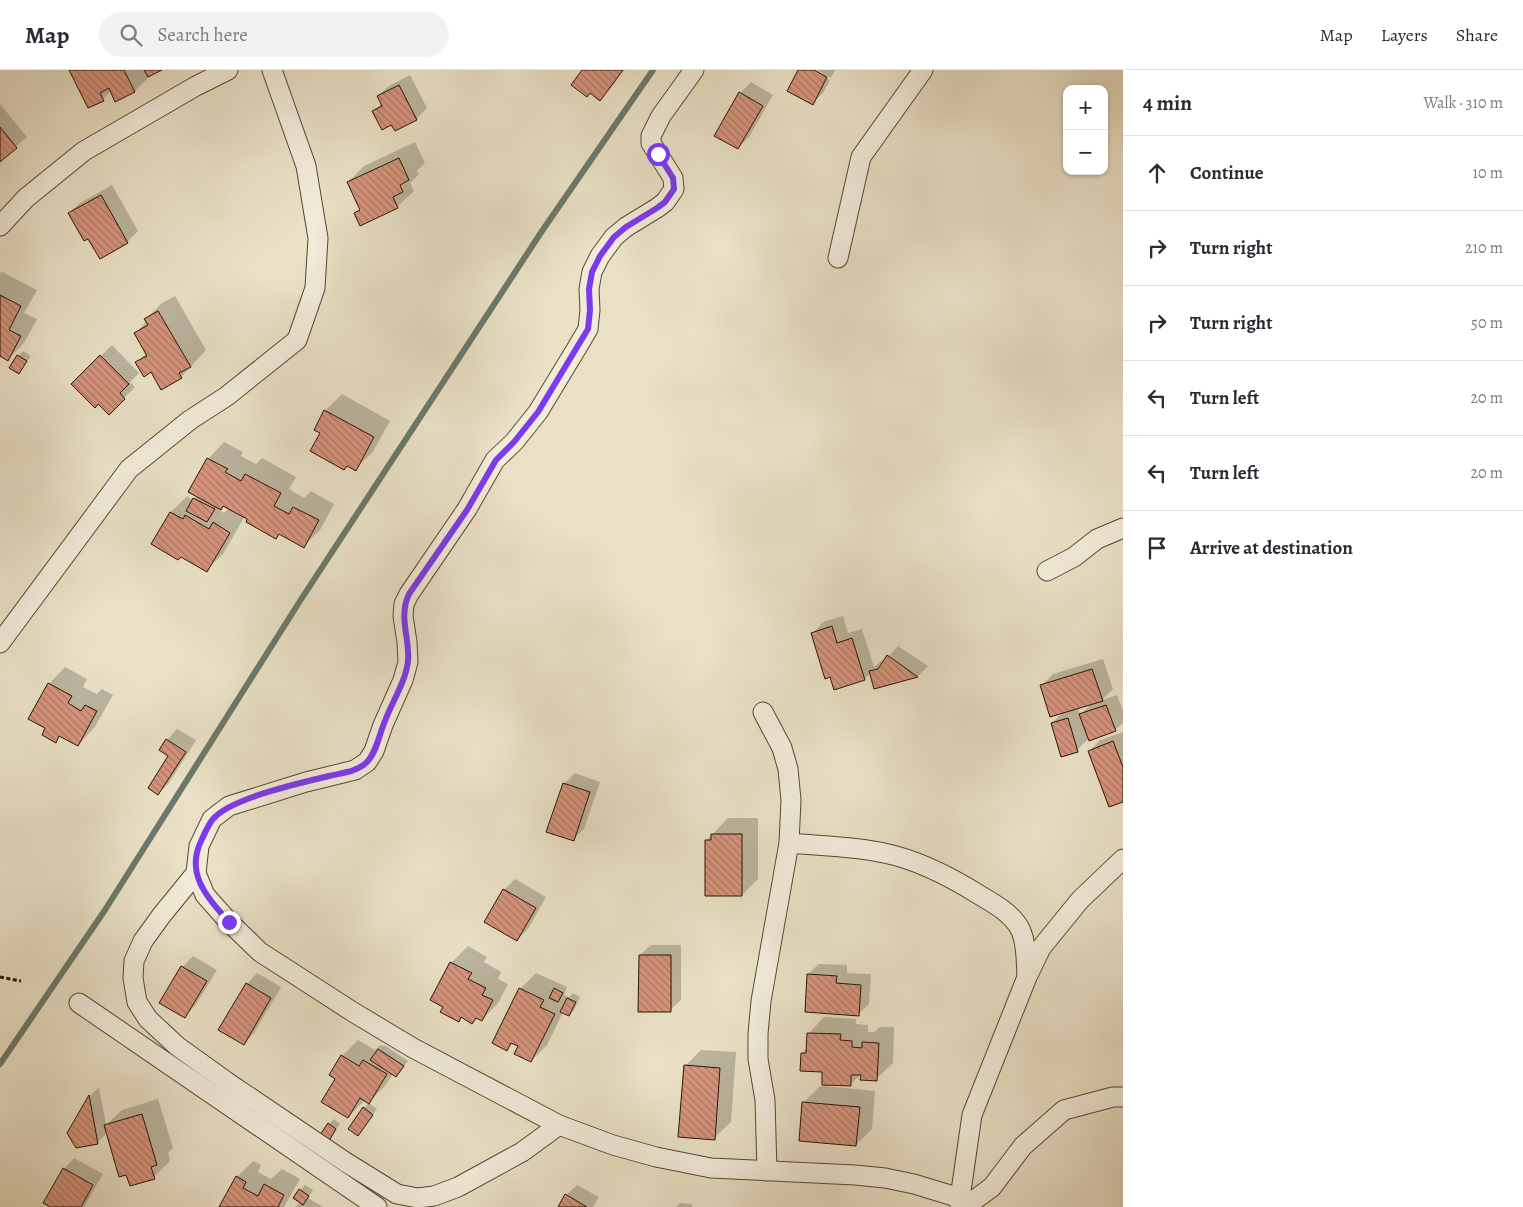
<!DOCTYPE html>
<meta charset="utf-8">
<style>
body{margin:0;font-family:Alegreya,serif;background:#f2f2f3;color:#2b2b33}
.controls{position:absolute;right:15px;top:15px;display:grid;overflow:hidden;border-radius:10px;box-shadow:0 1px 4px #0004}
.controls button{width:45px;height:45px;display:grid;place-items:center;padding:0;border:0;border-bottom:1px solid #e1e1e2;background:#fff;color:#2b2b33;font:25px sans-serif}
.stop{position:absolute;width:15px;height:15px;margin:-11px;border:4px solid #7c3aed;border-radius:50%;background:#fff}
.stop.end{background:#7c3aed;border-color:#fff;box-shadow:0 1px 5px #0008}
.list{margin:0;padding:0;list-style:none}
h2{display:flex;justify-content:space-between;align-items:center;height:65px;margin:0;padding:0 20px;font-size:21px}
h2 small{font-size:16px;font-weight:400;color:#7c7c81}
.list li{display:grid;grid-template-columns:32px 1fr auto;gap:15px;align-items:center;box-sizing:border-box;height:75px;padding:0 20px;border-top:1px solid #e1e1e2}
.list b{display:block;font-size:19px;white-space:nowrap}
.list em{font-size:16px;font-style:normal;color:#7c7c81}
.icon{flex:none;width:28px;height:28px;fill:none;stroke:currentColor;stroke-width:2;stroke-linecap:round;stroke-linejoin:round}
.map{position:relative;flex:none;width:1123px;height:1137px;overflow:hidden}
header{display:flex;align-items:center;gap:30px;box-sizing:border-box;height:70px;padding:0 25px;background:#fff;border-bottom:1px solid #e1e1e2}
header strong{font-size:24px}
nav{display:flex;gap:28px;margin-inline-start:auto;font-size:18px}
.search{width:350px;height:45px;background:#f2f2f3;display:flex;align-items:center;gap:12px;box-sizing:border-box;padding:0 18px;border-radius:28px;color:#7c7c81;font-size:19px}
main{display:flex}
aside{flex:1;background:#fff}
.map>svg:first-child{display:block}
</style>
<header>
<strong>Map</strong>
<div class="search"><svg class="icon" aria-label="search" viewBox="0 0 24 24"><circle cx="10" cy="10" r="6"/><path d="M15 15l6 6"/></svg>Search here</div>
<nav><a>Map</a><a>Layers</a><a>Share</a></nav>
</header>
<main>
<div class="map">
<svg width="1123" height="1137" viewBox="0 0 1123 1137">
<defs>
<pattern id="building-back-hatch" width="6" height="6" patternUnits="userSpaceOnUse" patternTransform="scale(1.25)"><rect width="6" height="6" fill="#d6947d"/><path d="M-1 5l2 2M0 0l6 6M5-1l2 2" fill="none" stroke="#ae7864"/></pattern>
</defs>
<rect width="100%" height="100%" fill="#e9e0c5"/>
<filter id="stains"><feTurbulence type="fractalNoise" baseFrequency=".004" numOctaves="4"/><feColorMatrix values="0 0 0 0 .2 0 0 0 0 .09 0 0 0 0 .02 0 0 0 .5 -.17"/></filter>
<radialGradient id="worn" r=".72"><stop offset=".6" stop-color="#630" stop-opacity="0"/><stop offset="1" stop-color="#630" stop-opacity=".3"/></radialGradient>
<g fill="#0003" fill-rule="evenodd">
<polygon points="70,0 159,0 151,5 135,21 116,30 111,21 103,29"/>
<polygon points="584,0 624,0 611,18 600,29"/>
<polygon points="800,0 811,0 830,10 823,23 812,33"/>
<polygon points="817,0 835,0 831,8"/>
<polygon points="410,5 427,38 416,49 392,54 374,41 382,33 378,26 389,16"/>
<polygon points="751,12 773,25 749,67 738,78 716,65 740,23"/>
<polygon points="0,34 27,67 0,90"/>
<polygon points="415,72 425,93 417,101 419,104 410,113 414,121 397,137 361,154 356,143 360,138 348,112 364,96"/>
<polygon points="112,115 138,161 127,172 89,167 69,143 80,133"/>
<polygon points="2,202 37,220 24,243 37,249 24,273 8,289 0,285 0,203"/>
<polygon points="175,226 206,280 181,307 151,300 137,292 147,282 136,263 147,251 146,249 162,233"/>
<polygon points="112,275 139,303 130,312 135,317 109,343 99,333 73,314"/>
<polygon points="23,281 31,286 19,302 18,286"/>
<polygon points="342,324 390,351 372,383 355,399 322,363 315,359 325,341"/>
<path d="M224,372L243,382L241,386L256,394L262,388L296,407L289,419L304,428L311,421L334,434L320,460L304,476L245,446L223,484L206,500L171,442L187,426L193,430L197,426L208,389ZM225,435L230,437L224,443L220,440Z"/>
<polygon points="843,546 848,563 862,559 874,597 881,591 885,590 898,576 928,596 918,606 875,617 871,603 864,609 813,563 823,552"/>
<path d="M1103,589L1113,619L1102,630L1117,625L1123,641V653L1115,660L1089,668L1077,680L1052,653L1064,641L1042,615L1053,604ZM1092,633L1080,645L1078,637Z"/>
<polygon points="65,597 87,609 83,617 97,624 102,619 113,625 94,658 78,675 61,665 56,671 47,658 49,614"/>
<polygon points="177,659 196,670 169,713 158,724 170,686 167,670"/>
<polygon points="1123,662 1123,730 1109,735 1090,681 1100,670"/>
<polygon points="575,703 600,712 584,759 573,769 564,714"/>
<polygon points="728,748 758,748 758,809 742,825 706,771"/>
<polygon points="515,809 546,827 528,859 517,870 504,820"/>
<polygon points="651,875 681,875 681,930 670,940 640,885"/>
<polygon points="468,876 487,887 484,892 501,902 498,909 508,914 498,933 482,950 477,947 472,952 462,947 458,950 444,936 432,930 451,893"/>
<polygon points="193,886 217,900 195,936 185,946 182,897"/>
<polygon points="819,894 847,895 847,903 871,904 869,934 858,944 808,904"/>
<polygon points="257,903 281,917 254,963 244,974 247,914"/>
<polygon points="536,903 567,917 564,925 569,927 573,923 580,927 574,940 569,945 563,942 547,975 531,991 519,976 513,973 507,979 520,919"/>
<polygon points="824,947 856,949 856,954 868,955 868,962 874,962 880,957 894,957 893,993 876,1009 862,1003 850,1015 826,1014 825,1016 875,1021 872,1059 856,1075 804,1032 820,1016 823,1016 824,1000 802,983 808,978 808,964"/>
<polygon points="358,970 375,980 380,975 383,976 384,975 408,991 396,1006 393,1004 385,1016 369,1032 365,1030 348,1047 336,1008 342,986"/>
<polygon points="701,980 736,982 731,1052 714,1068 685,996"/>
<polygon points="99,1017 106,1055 122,1040 158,1029 173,1078 168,1083 170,1091 154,1107 107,1063 97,1073 68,1063 90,1026"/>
<polygon points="369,1033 377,1039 358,1064 364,1038"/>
<polygon points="334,1049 340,1054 329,1069 329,1054"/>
<polygon points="74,1088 103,1104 84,1137 52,1137 64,1099"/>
<polygon points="253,1091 261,1095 258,1102 271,1109 282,1099 300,1109 284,1137 220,1137 237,1107"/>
<polygon points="305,1115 313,1120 308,1128 323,1137 295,1137 301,1132 300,1120"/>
<polygon points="577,1115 599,1127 593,1137 559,1137 566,1125"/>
<polygon points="680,1133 692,1134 692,1137 676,1137"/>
</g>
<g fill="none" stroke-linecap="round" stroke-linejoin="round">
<polyline stroke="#6b796b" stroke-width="6" points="0,994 105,840 300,531 542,161 653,0"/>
</g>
<g fill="url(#building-back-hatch)" stroke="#281403">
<polygon points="69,0 124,0 135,22 115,32 109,18 100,23 104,31 88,38"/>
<polygon points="144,0 162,0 148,7"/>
<polygon points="582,0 623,0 600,31 590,23 587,27 571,15"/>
<polygon points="798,0 814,0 827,7 813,35 787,21"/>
<polygon points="399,15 417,50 395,61 391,55 382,60 372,41 382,36 377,26"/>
<polygon points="739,22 763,36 738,79 714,66"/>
<polygon points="0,57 17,78 0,92"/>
<polygon points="399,88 409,110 400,115 403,122 393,127 398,138 360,156 354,143 360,140 347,112"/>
<polygon points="101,125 128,173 100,189 88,169 84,171 68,143"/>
<polygon points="0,225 21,236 9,260 21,266 8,291 0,286"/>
<polygon points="158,241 191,297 179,303 182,308 161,320 151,302 144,307 135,292 147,286 134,263 148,255 144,249"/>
<polygon points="17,285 27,291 19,304 9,298"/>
<polygon points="100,285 129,314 120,323 125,329 109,345 98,334 95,338 71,314"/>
<polygon points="324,340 374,367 356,401 347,396 344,400 310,381 320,363 314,360"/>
<polygon points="207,388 228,399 225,402 241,411 245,404 281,423 274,436 289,444 293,437 319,450 304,478 279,464 276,469 246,452 247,449 223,436 221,440 188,422"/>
<polygon points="193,428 215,439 207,452 186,441"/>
<polygon points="170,442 183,449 185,445 209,459 213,452 230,463 207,502 181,487 178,490 151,474"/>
<polygon points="832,556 837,573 852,568 865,610 834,620 830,607 825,609 811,563"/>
<polygon points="887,585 918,607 874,619 869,601 878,599"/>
<polygon points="1092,599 1103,631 1050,647 1040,615"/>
<polygon points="48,613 72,626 68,633 81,641 85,635 97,641 78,676 59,666 56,673 42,665 45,658 28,649"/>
<polygon points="1106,635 1116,661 1089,671 1079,644"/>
<polygon points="1068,648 1078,682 1061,687 1051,653"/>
<polygon points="166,669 186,682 158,725 148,718 168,686 159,680"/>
<polygon points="1113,671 1123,697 1123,732 1109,737 1088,681"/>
<polygon points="563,713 590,722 574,771 546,762"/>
<polygon points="711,764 742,764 742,826 705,826 705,770 711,770"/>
<polygon points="503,819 536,838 517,871 484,852"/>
<polygon points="639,885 671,885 671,942 638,942"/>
<polygon points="450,892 472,903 468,909 486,918 482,925 493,930 482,951 476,948 472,954 461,947 459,952 440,942 443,937 430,930"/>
<polygon points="181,896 207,911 185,948 159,933"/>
<polygon points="807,904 837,906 836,913 861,915 859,946 805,942"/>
<polygon points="246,913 271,928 244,975 218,960"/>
<polygon points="519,918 544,930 540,937 555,944 531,992 514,984 518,976 511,973 507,981 492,973"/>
<polygon points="554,918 563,923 558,932 549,928"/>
<polygon points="567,928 576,932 569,946 560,942"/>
<polygon points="807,963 841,964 840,970 852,971 852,977 862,978 862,972 879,973 877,1011 860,1010 861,1005 851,1005 851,1016 822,1015 822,1002 800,1001 801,983 806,983"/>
<polygon points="378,979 404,996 396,1007 370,990"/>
<polygon points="341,985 359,996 363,990 387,1004 369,1034 360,1028 348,1048 321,1032 335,1009 329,1005"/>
<polygon points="684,995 720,998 715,1070 678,1067"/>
<polygon points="89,1025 98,1074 76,1078 67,1063"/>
<polygon points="802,1032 860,1037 856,1076 799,1071"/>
<polygon points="363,1037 373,1045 358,1066 348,1059"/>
<polygon points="142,1044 157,1095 151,1097 155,1109 130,1116 126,1105 119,1107 104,1055"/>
<polygon points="328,1053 336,1059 329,1071 320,1065"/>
<polygon points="63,1098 93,1115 81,1137 50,1137 43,1133"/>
<polygon points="236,1106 246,1112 243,1118 258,1126 264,1114 284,1125 278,1137 219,1137"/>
<polygon points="299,1119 309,1126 303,1135 293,1128"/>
<polygon points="565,1124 587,1137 558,1137"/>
</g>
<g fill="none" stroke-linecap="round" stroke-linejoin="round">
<defs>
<g id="minor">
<polyline points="694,0 661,46 651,66 651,73 673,108 674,119 665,132 657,138 626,157 614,167 600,186 592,202 589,219 590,240 588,259 575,281 538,342 514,372 495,390 467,439 409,524 404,534 403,546 407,572 408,592 403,610 383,655 374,681 367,692 355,700 306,712 229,736 212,749 199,776 196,803 205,825 229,852 260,882 353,942 413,978 559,1055 613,1075 656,1087 711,1098 855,1105 885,1108 914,1114 960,1128"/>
<polyline points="0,156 26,128 84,81 196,16 228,0"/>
<polyline points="838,188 861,87 923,0"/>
<polyline points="1047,501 1074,487 1097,469 1123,458"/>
<polyline points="0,573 129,399 190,350 227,326 297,270 315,218 318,168 306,96 272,0"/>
<polyline points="763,642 782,678 788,699 791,730 789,773 761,931 758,964 758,989 765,1030 767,1101"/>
<path d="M789,773C821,776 854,776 884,783C919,790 951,807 981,826C995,834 1014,845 1021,861C1027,875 1026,891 1027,906"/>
<polyline points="196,803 161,846 143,871 134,891 133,908 137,932 148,949 177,976 227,1012 347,1093 397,1124 418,1128 434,1126 458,1117 522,1082 559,1055"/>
<polyline points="79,933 377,1137"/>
<polyline points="960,1137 960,1128 972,1045 1027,907 1041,878 1080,830 1123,789"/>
<polyline points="965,1137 992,1117 1023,1076 1064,1040 1113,1027 1123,1027"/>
</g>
</defs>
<use href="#minor" stroke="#584734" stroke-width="21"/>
<polyline stroke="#281403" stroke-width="3" stroke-dasharray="4 2.5" stroke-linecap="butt" points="0,907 21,911"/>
<use href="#minor" stroke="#f1ebd9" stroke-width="19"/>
</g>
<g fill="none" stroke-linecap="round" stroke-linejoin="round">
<path stroke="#7c3aed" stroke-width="6" d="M229,852C208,828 184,804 202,769C205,763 208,755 213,749C231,728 300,713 329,706C342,703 357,702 367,692C377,682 379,664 385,651C392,632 406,611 408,591C410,567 398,548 409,524L467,440L496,390L514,372L538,342L588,259L590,240L589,219L592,202L600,186L614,167L626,157L657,138L665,132L674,119L673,108L658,84"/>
</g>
<rect width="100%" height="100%" filter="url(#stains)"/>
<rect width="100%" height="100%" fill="url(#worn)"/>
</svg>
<div class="controls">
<button>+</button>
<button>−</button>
</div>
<div class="stop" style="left:658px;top:84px"></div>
<div class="stop end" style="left:229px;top:852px"></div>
</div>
<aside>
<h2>4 min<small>Walk · 310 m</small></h2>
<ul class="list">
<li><svg class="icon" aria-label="ahead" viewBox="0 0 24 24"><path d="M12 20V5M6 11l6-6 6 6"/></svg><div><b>Continue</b></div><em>10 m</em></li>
<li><svg class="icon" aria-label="right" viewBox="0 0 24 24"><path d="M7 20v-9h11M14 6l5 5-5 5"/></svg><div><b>Turn right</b></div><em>210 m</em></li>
<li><svg class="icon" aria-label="right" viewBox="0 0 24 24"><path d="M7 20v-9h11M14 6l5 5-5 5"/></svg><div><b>Turn right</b></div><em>50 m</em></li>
<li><svg class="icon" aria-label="left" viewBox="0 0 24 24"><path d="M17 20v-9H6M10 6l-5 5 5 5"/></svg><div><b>Turn left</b></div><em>20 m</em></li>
<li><svg class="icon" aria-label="left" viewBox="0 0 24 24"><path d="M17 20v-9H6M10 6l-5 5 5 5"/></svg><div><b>Turn left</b></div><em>20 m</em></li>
<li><svg class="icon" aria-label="arrive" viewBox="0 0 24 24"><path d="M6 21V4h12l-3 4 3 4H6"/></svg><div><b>Arrive at destination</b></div></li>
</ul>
</aside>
</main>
